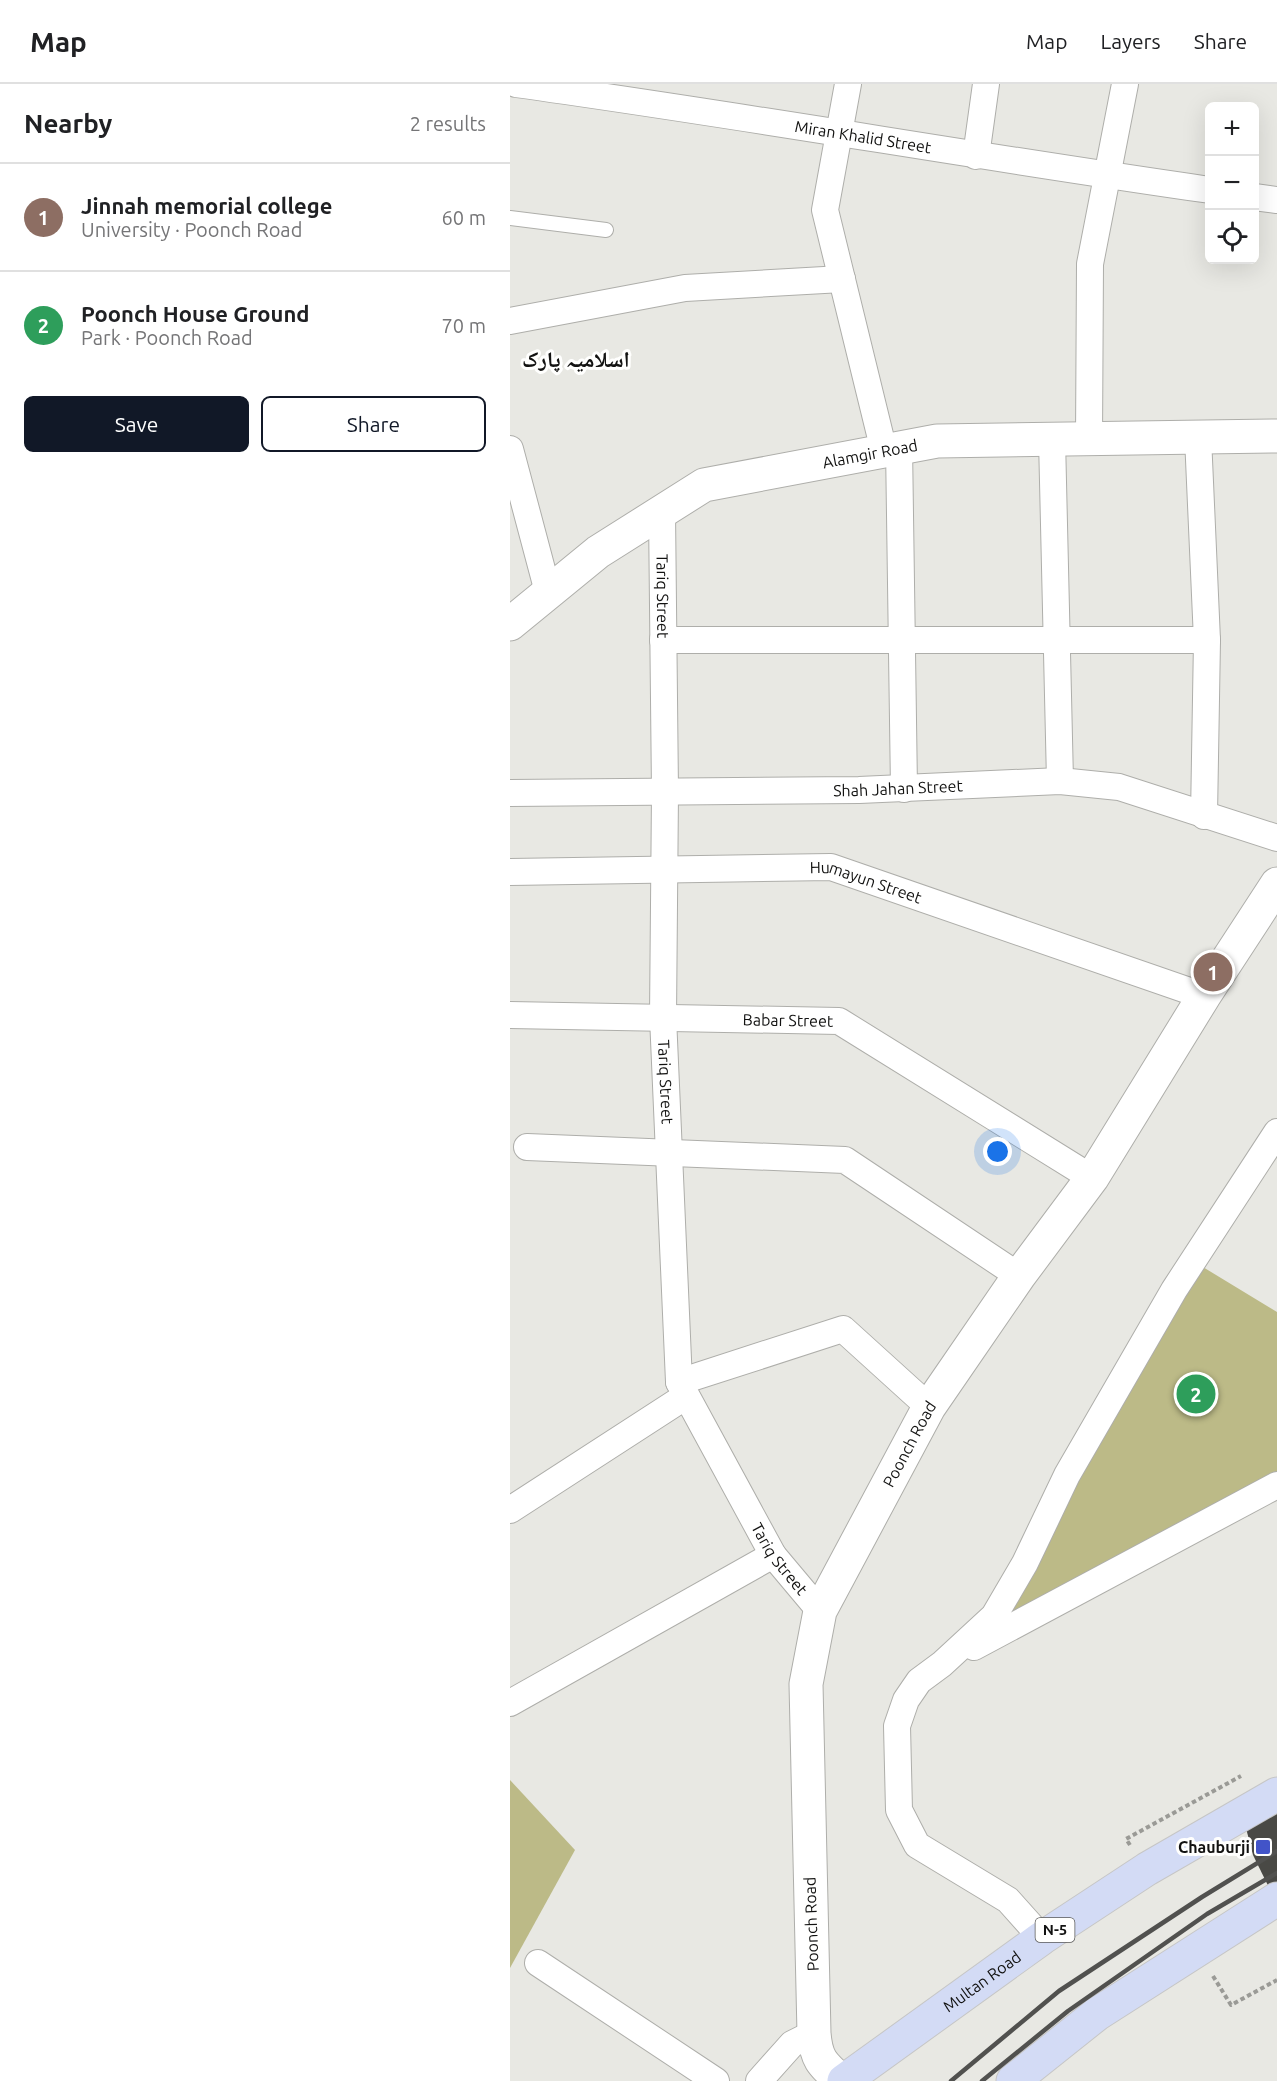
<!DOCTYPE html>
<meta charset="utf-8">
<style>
body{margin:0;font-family:Ubuntu,"Noto Naskh Arabic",sans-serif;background:#f2f2f2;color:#202124}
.controls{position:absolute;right:18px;top:18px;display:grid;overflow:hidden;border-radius:9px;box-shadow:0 6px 24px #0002}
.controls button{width:54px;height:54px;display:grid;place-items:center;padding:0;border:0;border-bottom:2px solid #e0e0e0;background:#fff;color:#202124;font:30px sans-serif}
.you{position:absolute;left:488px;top:1068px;width:21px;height:21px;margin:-15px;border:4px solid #fff;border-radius:50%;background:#1a73e8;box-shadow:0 0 0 9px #1a73e833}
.badge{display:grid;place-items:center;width:39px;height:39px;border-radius:50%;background:#111827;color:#fff;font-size:20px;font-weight:700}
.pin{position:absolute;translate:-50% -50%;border:3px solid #fff;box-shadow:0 2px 6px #0006}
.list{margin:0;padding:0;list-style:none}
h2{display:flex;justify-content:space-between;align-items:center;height:78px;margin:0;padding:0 24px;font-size:26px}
h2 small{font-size:20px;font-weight:400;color:#757577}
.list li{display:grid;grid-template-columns:39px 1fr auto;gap:18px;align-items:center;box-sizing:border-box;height:108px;padding:0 24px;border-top:2px solid #e0e0e0}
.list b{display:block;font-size:22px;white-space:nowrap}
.list p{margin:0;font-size:20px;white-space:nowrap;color:#757577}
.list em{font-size:20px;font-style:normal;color:#757577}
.actions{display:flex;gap:12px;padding:18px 24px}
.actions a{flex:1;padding:14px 0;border:2px solid #111827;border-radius:9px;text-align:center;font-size:21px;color:#111827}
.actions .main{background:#111827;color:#fff}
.icon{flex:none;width:33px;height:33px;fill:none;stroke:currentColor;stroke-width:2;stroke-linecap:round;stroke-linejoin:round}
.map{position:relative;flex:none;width:767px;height:1997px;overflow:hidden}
header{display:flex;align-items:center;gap:36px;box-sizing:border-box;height:84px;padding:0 30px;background:#fff;border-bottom:2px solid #e0e0e0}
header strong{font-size:28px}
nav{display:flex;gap:33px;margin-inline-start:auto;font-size:21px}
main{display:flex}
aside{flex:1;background:#fff}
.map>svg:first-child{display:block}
</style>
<header>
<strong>Map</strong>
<nav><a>Map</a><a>Layers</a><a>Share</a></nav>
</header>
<main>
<aside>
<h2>Nearby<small>2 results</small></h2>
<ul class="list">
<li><span class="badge" style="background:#8d6e63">1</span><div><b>Jinnah memorial college</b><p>University · Poonch Road</p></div><em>60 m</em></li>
<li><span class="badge" style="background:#2e9e5b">2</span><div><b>Poonch House Ground</b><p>Park · Poonch Road</p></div><em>70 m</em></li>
</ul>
<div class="actions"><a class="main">Save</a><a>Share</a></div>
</aside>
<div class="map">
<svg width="767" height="1997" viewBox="0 0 767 1997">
<rect width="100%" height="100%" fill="#e8e8e3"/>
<g fill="#bcba87">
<polygon points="683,1177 767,1228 767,1401 432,1580 484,1532"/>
<polygon points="0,1696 65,1766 0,1884"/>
</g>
<polygon fill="#494945" points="767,1702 767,1820 743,1771 731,1725"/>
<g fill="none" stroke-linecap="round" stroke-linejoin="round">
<defs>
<polyline id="service" points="0,134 96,146"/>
<g id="minor">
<path id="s1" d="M6,0C238,32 468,73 700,106"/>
<polyline points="338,0 315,126 374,367"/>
<polyline points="466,72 476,0"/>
<polyline points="744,113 767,116"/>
<polyline points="0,237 175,204 332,195"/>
<polyline points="688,353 697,556 694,732"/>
<polyline points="542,355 550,697"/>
<polyline points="579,355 580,180 615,0"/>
<polyline points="389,362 394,705"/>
<polyline points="0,365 38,508"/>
<path id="s2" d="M152,428L155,708L153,933L169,1298L263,1471L310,1527"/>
<polyline points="153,556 697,556"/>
<path id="s3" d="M0,709L349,706L550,697L609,703L767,754"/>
<path id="s4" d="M0,788L321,783L694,912"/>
<path id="s5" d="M0,931L329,937L582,1094"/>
<polyline points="17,1063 335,1076 509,1192"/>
<polyline points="169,1298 333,1245 419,1323"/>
<polyline points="0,1426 176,1312"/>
<polyline points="464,1563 767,1401"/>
<polyline points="0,1619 263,1471"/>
<polyline points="532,1854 498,1816 407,1761 389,1726 387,1642 396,1616 409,1597 432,1580 484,1532 515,1479 557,1391 664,1206 767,1048"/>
<polyline points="28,1879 206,1997"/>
<polyline points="249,1997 282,1960 304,1949"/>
</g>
<g id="tertiary">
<path id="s6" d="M0,540L88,468L194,401L427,357L767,352"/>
</g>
<g id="secondary">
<path id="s7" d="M331,1997C312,1980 306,1975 304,1949L296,1600L310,1527L419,1323L509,1192L582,1094L694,912L767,800"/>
</g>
<g id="primary">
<path id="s8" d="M334,1997L532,1854L637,1785L767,1710"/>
<polyline points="503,1997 587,1930 767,1815"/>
</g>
</defs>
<use href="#service" stroke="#aeaeaa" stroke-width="16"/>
<use href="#minor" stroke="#aeaeaa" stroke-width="28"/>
<use href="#tertiary" stroke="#aeaeaa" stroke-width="35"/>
<use href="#secondary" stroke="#aeaeaa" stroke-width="35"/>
<use href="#primary" stroke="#c6c6c6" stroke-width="35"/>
<g stroke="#9a9a96" stroke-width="4" stroke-dasharray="4.5 3" stroke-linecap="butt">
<polyline points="620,1761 616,1755 731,1692"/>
<polyline points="703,1892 721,1921 767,1896"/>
</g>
<use href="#service" stroke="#fff" stroke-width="14"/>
<use href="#minor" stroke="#fff" stroke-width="26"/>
<use href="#tertiary" stroke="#fff" stroke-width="33"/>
<use href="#secondary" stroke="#fff" stroke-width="33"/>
<use href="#primary" stroke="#d3dbf5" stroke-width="33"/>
<g stroke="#51514f" stroke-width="4.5">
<polyline points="441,1997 549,1907 692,1813 767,1767"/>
<polyline points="472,1997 558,1927 697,1830 767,1789"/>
</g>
</g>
<rect fill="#4254c8" stroke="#fffffe" stroke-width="2" x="745" y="1755" width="16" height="16" rx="3"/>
<g text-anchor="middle" stroke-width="6" stroke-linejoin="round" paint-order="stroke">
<rect fill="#fffffe" stroke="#595958" stroke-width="1.5" x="525.5" y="1834" width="39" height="24" rx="4.5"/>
<g font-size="15" font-weight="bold" fill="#121211">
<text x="545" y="1851">N-5</text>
</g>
<g font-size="16" fill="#121211" stroke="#fffffe">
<text dy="6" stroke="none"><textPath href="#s1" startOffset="351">Miran Khalid Street</textPath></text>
<text dy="6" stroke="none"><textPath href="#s6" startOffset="408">Alamgir Road</textPath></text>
<text dy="6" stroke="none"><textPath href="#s2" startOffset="84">Tariq Street</textPath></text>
<text dy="6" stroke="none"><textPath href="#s3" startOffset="388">Shah Jahan Street</textPath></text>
<text dy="6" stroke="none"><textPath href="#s4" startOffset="358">Humayun Street</textPath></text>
<text dy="6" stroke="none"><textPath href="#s5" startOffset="278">Babar Street</textPath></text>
<text dy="6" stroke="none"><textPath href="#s2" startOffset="570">Tariq Street</textPath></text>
<text dy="6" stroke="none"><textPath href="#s7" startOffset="670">Poonch Road</textPath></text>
<text dy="6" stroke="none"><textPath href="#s2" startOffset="1074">Tariq Street</textPath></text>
<text transform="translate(301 1840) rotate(-92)" y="6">Poonch Road</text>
<text dy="6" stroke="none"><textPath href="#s8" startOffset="170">Multan Road</textPath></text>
</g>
<g font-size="16" font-weight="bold" fill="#121211" stroke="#fffffe" text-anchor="end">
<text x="740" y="1769">Chauburji</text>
</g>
<g font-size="22" font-weight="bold" fill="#121211" stroke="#fffffe">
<text x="66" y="283">اسلامیہ پارک</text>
</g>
</g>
</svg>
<div class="controls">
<button>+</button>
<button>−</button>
<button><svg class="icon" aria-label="locate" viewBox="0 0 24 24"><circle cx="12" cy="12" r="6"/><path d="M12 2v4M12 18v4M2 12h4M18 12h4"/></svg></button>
</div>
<div class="you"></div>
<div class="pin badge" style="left:703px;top:888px;background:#8d6e63">1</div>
<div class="pin badge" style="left:686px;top:1310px;background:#2e9e5b">2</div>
</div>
</main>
